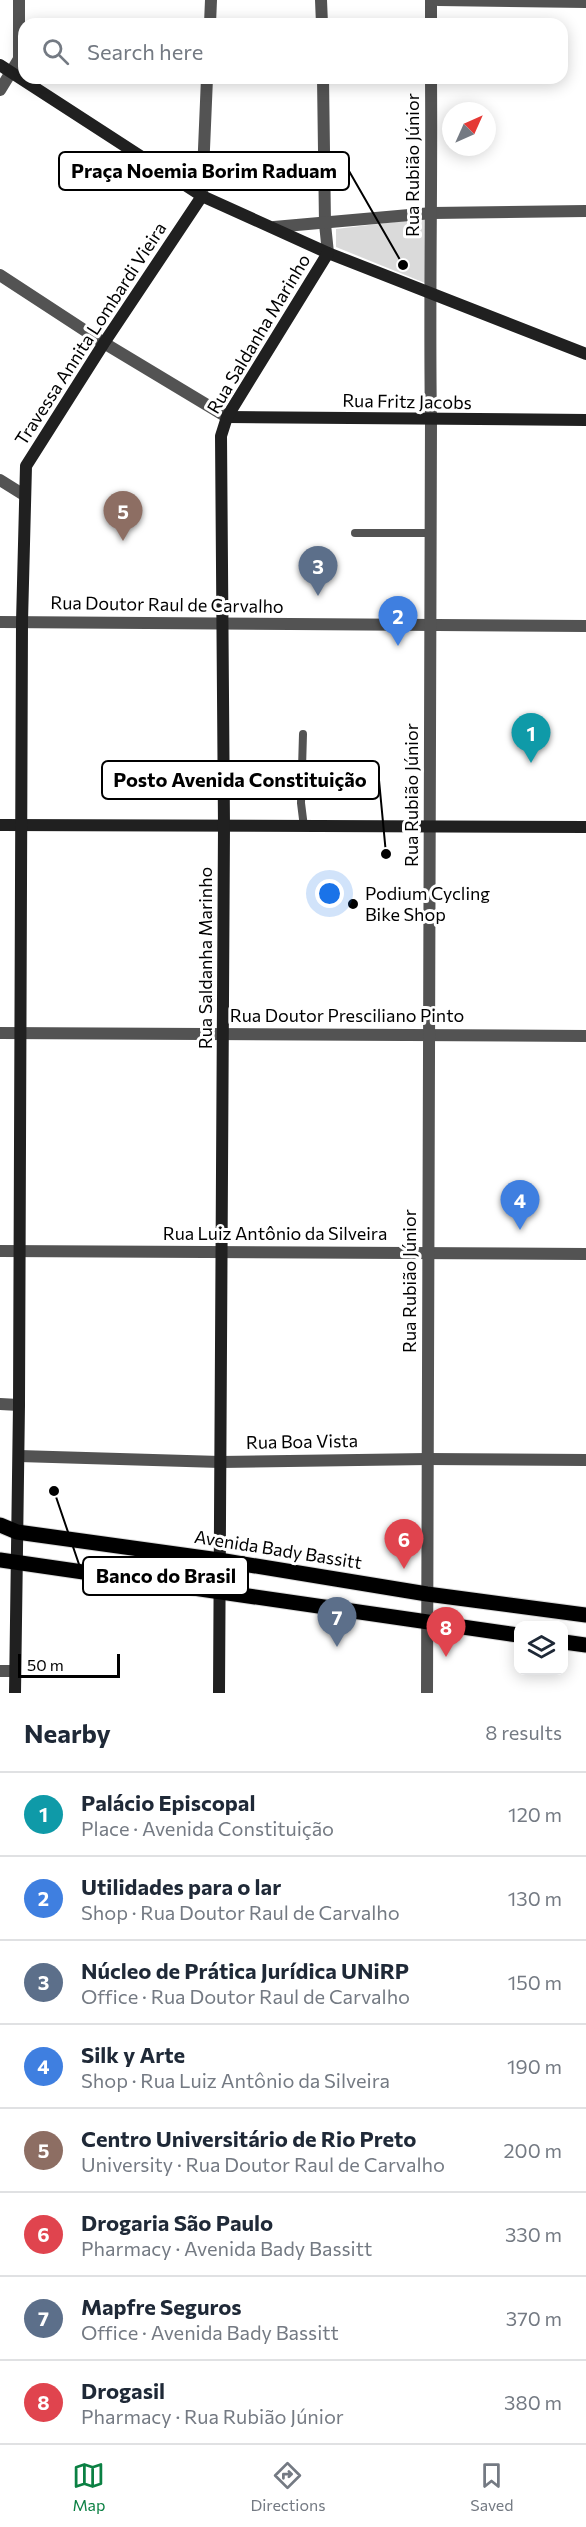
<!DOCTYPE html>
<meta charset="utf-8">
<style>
body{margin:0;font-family:Commissioner,sans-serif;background:#f2f2f3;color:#1f2937}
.controls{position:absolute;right:18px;bottom:18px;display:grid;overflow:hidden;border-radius:12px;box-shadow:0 3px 15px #0003}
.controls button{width:54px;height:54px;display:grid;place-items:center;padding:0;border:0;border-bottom:2px solid #e0e1e3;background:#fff;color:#1f2937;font:30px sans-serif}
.compass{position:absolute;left:442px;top:102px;width:54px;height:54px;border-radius:50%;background:#fff;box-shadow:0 3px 15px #0003;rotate:45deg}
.scale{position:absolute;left:18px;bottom:15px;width:102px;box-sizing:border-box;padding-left:6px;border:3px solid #000;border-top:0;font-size:16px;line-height:21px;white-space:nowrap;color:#000;-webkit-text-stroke:4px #fff;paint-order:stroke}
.you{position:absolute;left:330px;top:894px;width:21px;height:21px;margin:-15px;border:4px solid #fff;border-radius:50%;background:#1a73e8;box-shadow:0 0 0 9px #1a73e833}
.badge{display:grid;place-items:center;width:39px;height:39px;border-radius:50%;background:#0b8043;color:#fff;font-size:20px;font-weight:700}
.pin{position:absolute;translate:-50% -50px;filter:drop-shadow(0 2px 3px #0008)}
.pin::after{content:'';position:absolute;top:32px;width:21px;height:18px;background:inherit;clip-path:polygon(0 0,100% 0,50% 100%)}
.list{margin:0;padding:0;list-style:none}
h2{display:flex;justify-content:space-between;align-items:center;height:78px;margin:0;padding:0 24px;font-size:26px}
h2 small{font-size:20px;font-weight:400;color:#747a83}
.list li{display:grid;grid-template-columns:39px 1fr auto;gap:18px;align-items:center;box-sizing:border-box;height:84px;padding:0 24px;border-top:2px solid #e0e1e3}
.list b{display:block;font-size:22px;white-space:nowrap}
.list p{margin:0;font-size:20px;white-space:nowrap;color:#747a83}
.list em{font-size:20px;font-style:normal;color:#747a83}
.icon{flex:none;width:33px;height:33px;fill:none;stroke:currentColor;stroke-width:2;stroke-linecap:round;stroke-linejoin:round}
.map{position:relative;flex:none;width:586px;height:1693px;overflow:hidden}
.search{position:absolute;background:#fff;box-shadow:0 3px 15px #0003;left:18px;right:18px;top:18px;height:66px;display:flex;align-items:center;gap:15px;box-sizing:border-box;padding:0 21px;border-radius:18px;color:#747a83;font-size:22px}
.sheet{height:750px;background:#fff}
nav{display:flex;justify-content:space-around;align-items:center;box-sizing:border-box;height:84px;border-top:2px solid #e0e1e3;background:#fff;font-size:16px;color:#747a83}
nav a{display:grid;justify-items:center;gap:3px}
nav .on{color:#0b8043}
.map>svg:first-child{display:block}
</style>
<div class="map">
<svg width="586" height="1693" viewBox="0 0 586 1693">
<rect width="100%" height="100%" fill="#fff"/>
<polygon fill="#dadada" points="428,218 425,283 336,247 336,229"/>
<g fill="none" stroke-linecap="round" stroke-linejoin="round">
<defs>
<g id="primary">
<polyline points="0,1525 17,1532 219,1560 427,1594 586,1615"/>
<polyline points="0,1560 518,1635"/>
<polyline points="564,1642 586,1645"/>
</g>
</defs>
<use href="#primary" stroke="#dbdbdb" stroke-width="17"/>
<g stroke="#535353" stroke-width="8">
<polyline points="355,533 430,533"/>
<polyline points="303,734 301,803 304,827"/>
</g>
<g stroke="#535353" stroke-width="12">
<polyline points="321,0 322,24"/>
<polyline points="431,0 431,24"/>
<polyline points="438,0 586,2"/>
<polyline points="210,24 211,0"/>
<polyline points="323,78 325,224 328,253"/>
<polyline points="0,90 19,59 19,0"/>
<polyline points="202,196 207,78"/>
<polyline points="274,227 432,213 586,211"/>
<polyline points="0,275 104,343 227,417"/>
<polyline points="0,480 24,495"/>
<polyline points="0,622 586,626"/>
<polyline points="0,1033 586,1036"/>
<polyline points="0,1251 586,1254"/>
<polyline points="0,1404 19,1405"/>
<polyline points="19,1456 220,1462 427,1459 586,1460"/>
<polyline points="0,1671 14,1671"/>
<path d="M427,1693L431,420C429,306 432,192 431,78"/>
</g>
<g stroke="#202020" stroke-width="12">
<polyline points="0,65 202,196 328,253 586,354"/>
<polyline points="227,417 586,420"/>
<polyline points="0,825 586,827"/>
<polyline points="15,1693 19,1405 22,622 26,466 104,343 202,196"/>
<polyline points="219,1693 224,826 221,436 227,417 328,253"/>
</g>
<use href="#primary" stroke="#000" stroke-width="15"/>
</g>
<circle fill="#000" stroke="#fff" stroke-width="2" cx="353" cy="904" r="6"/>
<g text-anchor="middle" stroke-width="6" stroke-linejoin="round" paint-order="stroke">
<g font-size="18" fill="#000" stroke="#fff">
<text transform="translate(413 165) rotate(-90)" y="6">Rua Rubião Júnior</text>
<text transform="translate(91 334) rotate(-57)" y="6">Travessa Annita Lombardi Vieira</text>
<text transform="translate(259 334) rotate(-59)" y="6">Rua Saldanha Marinho</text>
<text transform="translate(407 402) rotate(1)" y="6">Rua Fritz Jacobs</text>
<text transform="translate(167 605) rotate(1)" y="6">Rua Doutor Raul de Carvalho</text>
<text transform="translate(412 795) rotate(-90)" y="6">Rua Rubião Júnior</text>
<text transform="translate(206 958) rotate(-90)" y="6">Rua Saldanha Marinho</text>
<text x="347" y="1022">Rua Doutor Presciliano Pinto</text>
<text x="275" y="1240">Rua Luiz Antônio da Silveira</text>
<text transform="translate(410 1281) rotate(-90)" y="6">Rua Rubião Júnior</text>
<text transform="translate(302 1442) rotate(-1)" y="6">Rua Boa Vista</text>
<text transform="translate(278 1550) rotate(9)" y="6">Avenida Bady Bassitt</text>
</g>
<g font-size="18" fill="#000" stroke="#fff" text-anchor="start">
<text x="365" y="900">Podium Cycling<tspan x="365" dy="21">Bike Shop</tspan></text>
</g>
</g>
<path fill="none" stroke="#000" stroke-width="2" d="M403 265L349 171M386 854L379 780M54 1491L83 1576"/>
<g fill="#000" stroke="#fff" stroke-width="2">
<circle cx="403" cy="265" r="6"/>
<circle cx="386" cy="854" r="6"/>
<circle cx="54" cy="1491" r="6"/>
</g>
<g fill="#fff" stroke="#000" stroke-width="2">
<rect x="59" y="152" width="290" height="38" rx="6"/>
<rect x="102" y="761" width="277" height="38" rx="6"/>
<rect x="83" y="1557" width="165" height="38" rx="6"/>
</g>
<g font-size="20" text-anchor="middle" font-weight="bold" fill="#000">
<text x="204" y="178">Praça Noemia Borim Raduam</text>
<text x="240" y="787">Posto Avenida Constituição</text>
<text x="166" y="1583">Banco do Brasil</text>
</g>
</svg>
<div class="controls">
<button><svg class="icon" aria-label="layers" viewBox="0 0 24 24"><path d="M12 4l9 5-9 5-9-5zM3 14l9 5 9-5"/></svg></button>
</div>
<svg class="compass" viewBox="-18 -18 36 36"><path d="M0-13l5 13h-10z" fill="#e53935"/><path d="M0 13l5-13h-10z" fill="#747a83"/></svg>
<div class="scale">50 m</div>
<div class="you"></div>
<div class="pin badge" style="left:531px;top:763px;background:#0f9aa8">1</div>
<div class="pin badge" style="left:398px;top:646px;background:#3f7fe0">2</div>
<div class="pin badge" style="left:318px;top:596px;background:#5c6f8a">3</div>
<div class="pin badge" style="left:520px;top:1230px;background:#3f7fe0">4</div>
<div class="pin badge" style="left:123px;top:541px;background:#8d6e63">5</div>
<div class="pin badge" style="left:404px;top:1569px;background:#e0444e">6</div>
<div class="pin badge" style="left:337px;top:1647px;background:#5c6f8a">7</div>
<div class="pin badge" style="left:446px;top:1657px;background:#e0444e">8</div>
<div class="search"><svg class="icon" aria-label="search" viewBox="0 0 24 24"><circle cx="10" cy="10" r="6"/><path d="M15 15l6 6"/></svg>Search here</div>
</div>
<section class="sheet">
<h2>Nearby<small>8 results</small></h2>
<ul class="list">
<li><span class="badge" style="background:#0f9aa8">1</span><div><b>Palácio Episcopal</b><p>Place · Avenida Constituição</p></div><em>120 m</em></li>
<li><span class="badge" style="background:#3f7fe0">2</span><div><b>Utilidades para o lar</b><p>Shop · Rua Doutor Raul de Carvalho</p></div><em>130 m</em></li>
<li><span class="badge" style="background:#5c6f8a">3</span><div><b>Núcleo de Prática Jurídica UNiRP</b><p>Office · Rua Doutor Raul de Carvalho</p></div><em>150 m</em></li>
<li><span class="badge" style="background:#3f7fe0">4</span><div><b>Silk y Arte</b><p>Shop · Rua Luiz Antônio da Silveira</p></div><em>190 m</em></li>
<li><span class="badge" style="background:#8d6e63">5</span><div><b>Centro Universitário de Rio Preto</b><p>University · Rua Doutor Raul de Carvalho</p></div><em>200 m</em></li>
<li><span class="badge" style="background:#e0444e">6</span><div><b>Drogaria São Paulo</b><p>Pharmacy · Avenida Bady Bassitt</p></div><em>330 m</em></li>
<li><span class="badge" style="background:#5c6f8a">7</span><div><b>Mapfre Seguros</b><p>Office · Avenida Bady Bassitt</p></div><em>370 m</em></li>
<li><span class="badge" style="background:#e0444e">8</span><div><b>Drogasil</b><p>Pharmacy · Rua Rubião Júnior</p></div><em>380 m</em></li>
</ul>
</section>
<nav>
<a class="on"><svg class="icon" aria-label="map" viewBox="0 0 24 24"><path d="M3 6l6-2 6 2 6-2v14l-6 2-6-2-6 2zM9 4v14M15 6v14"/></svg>Map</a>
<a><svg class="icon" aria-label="directions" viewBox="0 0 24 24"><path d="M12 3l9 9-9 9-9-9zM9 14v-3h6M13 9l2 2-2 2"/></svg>Directions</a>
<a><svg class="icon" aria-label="saved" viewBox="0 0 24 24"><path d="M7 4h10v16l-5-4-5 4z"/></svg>Saved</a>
</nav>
